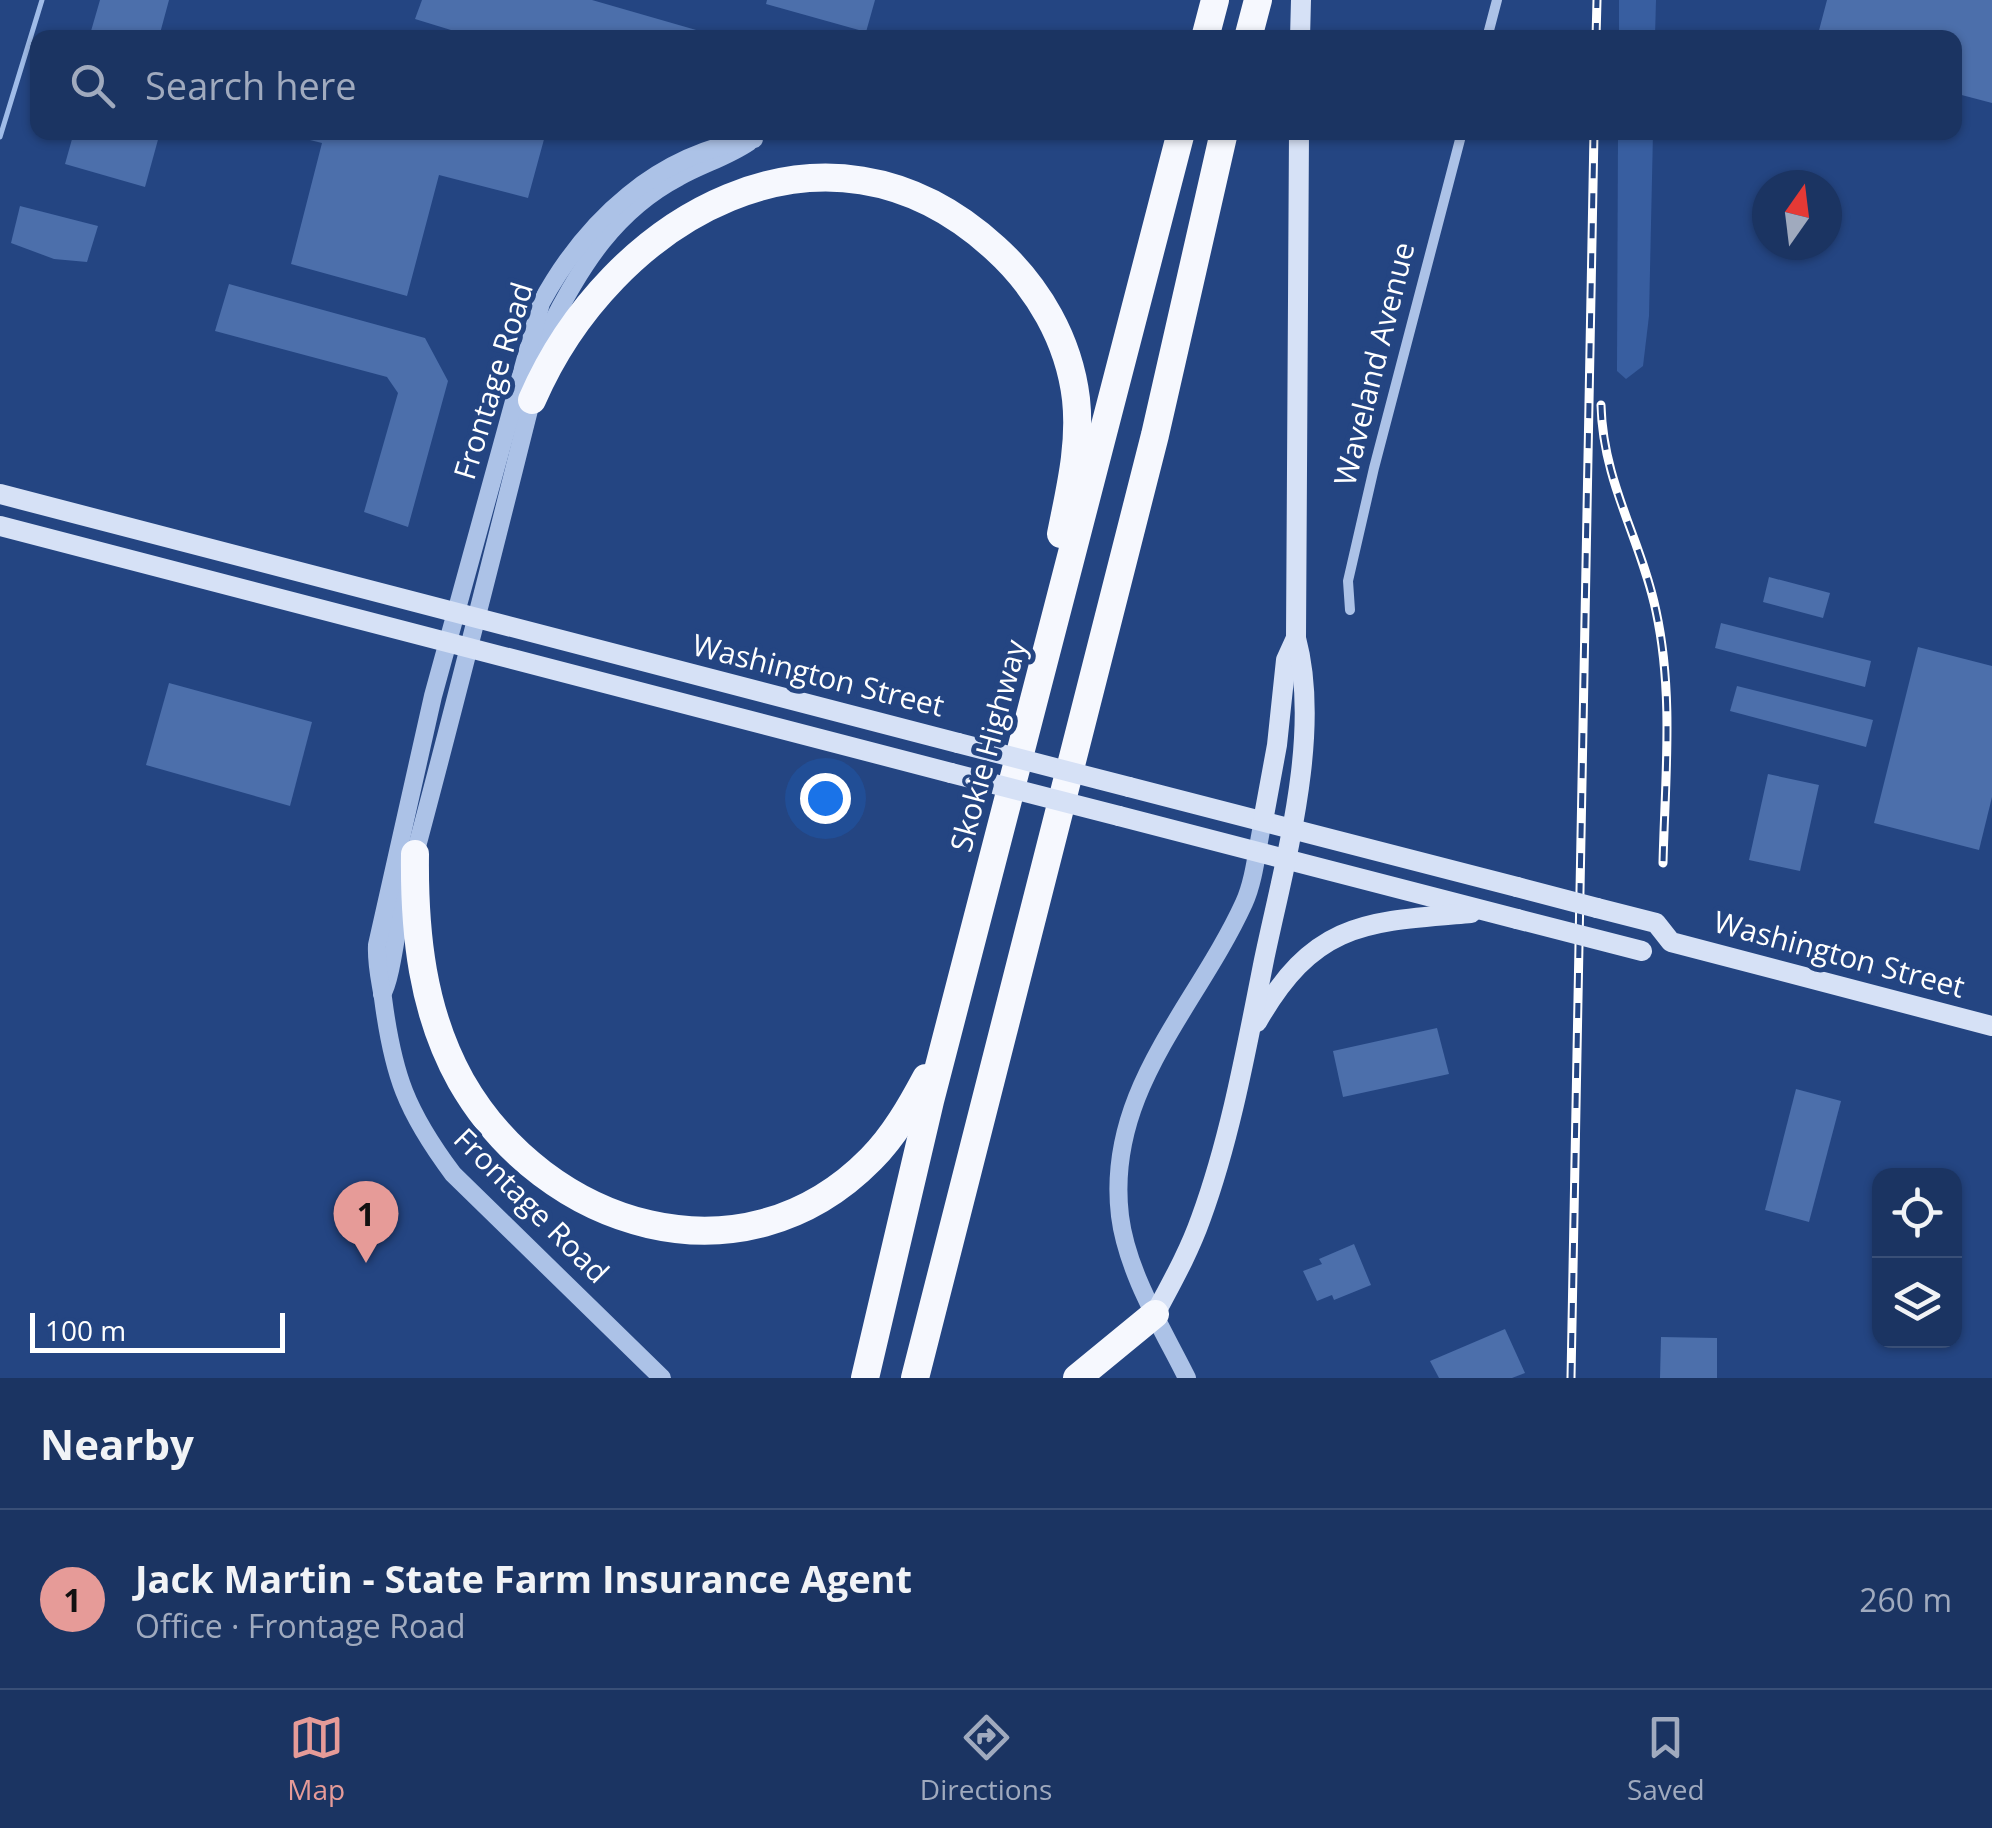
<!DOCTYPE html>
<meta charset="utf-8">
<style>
body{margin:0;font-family:"Open Sans",sans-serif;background:#283f6b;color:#f1f3f6}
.controls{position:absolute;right:30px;bottom:30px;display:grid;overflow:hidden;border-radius:20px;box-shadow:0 2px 8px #0004}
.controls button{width:90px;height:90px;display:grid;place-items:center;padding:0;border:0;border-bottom:2px solid #394f77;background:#1b3462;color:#f1f3f6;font:50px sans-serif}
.compass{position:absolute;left:1752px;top:170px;width:90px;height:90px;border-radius:50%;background:#1b3462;box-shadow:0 2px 8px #0004;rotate:14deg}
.scale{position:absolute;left:30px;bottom:25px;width:255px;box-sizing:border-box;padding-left:10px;border:5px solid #fff;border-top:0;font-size:28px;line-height:35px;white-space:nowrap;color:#fff;-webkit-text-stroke:8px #244582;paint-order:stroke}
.you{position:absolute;left:825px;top:798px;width:35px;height:35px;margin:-25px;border:8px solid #fff;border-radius:50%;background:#1a73e8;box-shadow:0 0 0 15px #1a73e833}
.badge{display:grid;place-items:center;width:65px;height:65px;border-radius:50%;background:#e69b98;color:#111;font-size:32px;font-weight:700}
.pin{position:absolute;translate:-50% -82px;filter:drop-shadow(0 2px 5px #0008)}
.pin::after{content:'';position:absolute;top:52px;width:35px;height:30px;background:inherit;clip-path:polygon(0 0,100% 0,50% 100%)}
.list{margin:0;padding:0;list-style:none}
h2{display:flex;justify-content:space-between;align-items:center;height:130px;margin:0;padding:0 40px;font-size:42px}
h2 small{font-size:32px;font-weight:400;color:#a0aabe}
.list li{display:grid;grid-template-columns:65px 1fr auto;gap:30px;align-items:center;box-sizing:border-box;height:180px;padding:0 40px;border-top:2px solid #394f77}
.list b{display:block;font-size:38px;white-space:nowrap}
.list p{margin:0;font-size:32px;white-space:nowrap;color:#a0aabe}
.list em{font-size:32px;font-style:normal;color:#a0aabe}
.icon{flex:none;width:55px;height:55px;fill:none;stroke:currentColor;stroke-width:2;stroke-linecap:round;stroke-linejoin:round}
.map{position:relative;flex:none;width:1992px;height:1378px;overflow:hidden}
.search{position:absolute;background:#1b3462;box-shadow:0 2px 8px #0004;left:30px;right:30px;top:30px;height:110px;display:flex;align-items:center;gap:25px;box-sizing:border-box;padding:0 35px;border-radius:20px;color:#a0aabe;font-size:38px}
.sheet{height:310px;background:#1b3462}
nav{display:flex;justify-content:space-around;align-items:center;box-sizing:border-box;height:140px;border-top:2px solid #394f77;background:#1b3462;font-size:28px;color:#a0aabe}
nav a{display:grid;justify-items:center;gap:5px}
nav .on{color:#e69b98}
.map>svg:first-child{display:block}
</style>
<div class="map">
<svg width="1992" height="1378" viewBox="0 0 1992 1378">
<rect width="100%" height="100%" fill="#244582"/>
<g fill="#385ea0">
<polygon points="1619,0 1656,0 1655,37 1619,37"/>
<polygon points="1618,133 1653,133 1649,316 1643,366 1626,379 1617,371"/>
</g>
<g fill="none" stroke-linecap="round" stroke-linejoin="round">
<polyline stroke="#a0bce8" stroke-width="5" points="0,137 42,0"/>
</g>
<g fill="#4c6fab">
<polygon points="100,0 169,0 159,37 135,30 134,38 89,38"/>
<polygon points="422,0 592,0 710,34 709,38 477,38 415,19"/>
<polygon points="767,0 875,0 866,32 766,4"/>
<polygon points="1827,0 1992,0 1992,103 1954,93 1954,38 1817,38"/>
<polygon points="74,132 159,136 145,187 65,164"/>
<polygon points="298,132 546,132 528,198 439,175 407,296 291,264 322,143 298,137"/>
<polygon points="20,206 98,226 87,262 54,259 11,243"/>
<polygon points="229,284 425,338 448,381 408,527 364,512 398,393 387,377 215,331"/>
<polygon points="1769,577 1830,593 1823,618 1763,602"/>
<polygon points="1721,623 1871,661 1865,687 1715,648"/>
<polygon points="1918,647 1992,666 1992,797 1979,850 1874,823"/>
<polygon points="169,683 312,722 290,806 146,765"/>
<polygon points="1737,686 1873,720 1866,747 1730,711"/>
<polygon points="1768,774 1819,785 1800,871 1749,860"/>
<polygon points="1437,1028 1449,1074 1343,1097 1333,1051"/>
<polygon points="1796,1089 1841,1101 1809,1222 1765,1210"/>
<polygon points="1354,1244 1371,1285 1334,1300 1332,1295 1317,1301 1303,1271 1322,1264 1319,1259"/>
<polygon points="1505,1329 1525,1373 1512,1378 1439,1378 1430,1361"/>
<polygon points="1661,1337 1717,1338 1717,1378 1660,1378"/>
</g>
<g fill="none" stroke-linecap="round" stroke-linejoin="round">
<g stroke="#acc2e7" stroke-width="10">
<polyline points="1487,38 1497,0"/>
<polyline points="1350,610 1348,581 1374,468 1462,132"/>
</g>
<g stroke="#acc2e7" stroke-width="18">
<path d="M382,994C392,980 398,914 405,891C456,704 502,516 550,327C581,265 616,210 679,177C702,164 727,157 749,142"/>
<path d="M662,1378L453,1174C406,1111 393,1075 383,998C380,979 376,965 377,945L433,696L541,303C586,220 658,153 754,139"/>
<path d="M1187,1378C1162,1328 1127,1272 1120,1216C1105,1091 1196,1008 1244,903C1255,879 1257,847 1263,821"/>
</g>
<g stroke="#d6e1f6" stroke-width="20">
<polyline points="1300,38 1301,0"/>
<polyline points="0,494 958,743"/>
<polyline points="0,526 951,773"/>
<polyline points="1129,787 1517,887"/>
<polyline points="1119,816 1517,919"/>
<polyline points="1263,821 1277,745 1286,660 1296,638"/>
<polyline points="1597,908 1656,923 1671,942 1992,1026"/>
<path d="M1257,1022C1315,921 1365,922 1471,913"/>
<path d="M1155,1314C1172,1282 1189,1252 1201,1218C1231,1136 1247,1045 1264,960C1284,864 1322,735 1296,638L1299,132"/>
</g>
<g stroke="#f6f8fe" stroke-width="28">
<polyline points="1205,38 1215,0"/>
<polyline points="1248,38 1258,0"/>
<path d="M532,400C610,219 825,92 995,248C1038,287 1069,340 1076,399C1081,445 1070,489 1061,534"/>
<path d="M415,854C414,933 422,1011 461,1081C545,1228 742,1290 871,1159C894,1136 911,1106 926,1078"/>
<polyline points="865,1378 930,1101 1181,132"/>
<polyline points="915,1378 1155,435 1224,132"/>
<polyline points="1077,1378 1155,1314"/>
</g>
<defs>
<g id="rail">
<polyline points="1596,38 1597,0"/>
<path d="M1601,405C1603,483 1641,539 1656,611C1674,694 1665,779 1663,863"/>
<polyline points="1571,1378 1594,132"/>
</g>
</defs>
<use href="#rail" stroke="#fff" stroke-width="9"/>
<use href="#rail" stroke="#244582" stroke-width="5" stroke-dasharray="15" stroke-linecap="butt"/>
<g stroke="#d6e1f6" stroke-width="20">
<polyline points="958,743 1129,787"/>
<polyline points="951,773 1119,816"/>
<polyline points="1517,887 1597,908"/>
<polyline points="1517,919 1642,951"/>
</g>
</g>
<g text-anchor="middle" stroke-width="10" stroke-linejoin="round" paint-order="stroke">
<g font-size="30" fill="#fff" stroke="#244582">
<text transform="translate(1375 364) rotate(-76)" y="10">Waveland Avenue</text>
<text transform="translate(494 381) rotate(-73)" y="10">Frontage Road</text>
<text transform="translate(818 676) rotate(14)" y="10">Washington Street</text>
<text transform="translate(989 746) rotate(-75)" y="10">Skokie Highway</text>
<text transform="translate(1839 955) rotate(15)" y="10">Washington Street</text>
<text transform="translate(531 1206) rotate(45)" y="10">Frontage Road</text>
</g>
</g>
</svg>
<div class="controls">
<button><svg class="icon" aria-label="locate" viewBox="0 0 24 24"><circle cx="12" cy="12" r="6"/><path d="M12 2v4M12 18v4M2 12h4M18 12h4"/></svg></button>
<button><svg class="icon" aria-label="layers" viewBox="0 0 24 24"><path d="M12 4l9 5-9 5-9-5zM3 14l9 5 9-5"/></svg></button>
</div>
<svg class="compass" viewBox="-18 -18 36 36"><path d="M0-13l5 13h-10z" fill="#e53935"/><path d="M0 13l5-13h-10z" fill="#a0aabe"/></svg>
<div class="scale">100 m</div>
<div class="you"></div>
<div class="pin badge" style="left:366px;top:1263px">1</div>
<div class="search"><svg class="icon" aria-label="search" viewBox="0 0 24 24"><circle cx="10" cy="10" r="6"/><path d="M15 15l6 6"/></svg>Search here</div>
</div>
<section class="sheet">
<h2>Nearby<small></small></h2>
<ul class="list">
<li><span class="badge">1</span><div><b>Jack Martin - State Farm Insurance Agent</b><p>Office · Frontage Road</p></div><em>260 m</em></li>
</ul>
</section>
<nav>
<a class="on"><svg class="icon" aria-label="map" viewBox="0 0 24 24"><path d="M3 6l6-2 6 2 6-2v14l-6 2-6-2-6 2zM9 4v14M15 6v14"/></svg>Map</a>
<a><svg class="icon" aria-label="directions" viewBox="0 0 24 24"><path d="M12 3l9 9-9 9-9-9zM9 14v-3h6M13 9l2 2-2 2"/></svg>Directions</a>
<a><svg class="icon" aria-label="saved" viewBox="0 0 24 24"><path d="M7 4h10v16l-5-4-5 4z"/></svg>Saved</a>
</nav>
